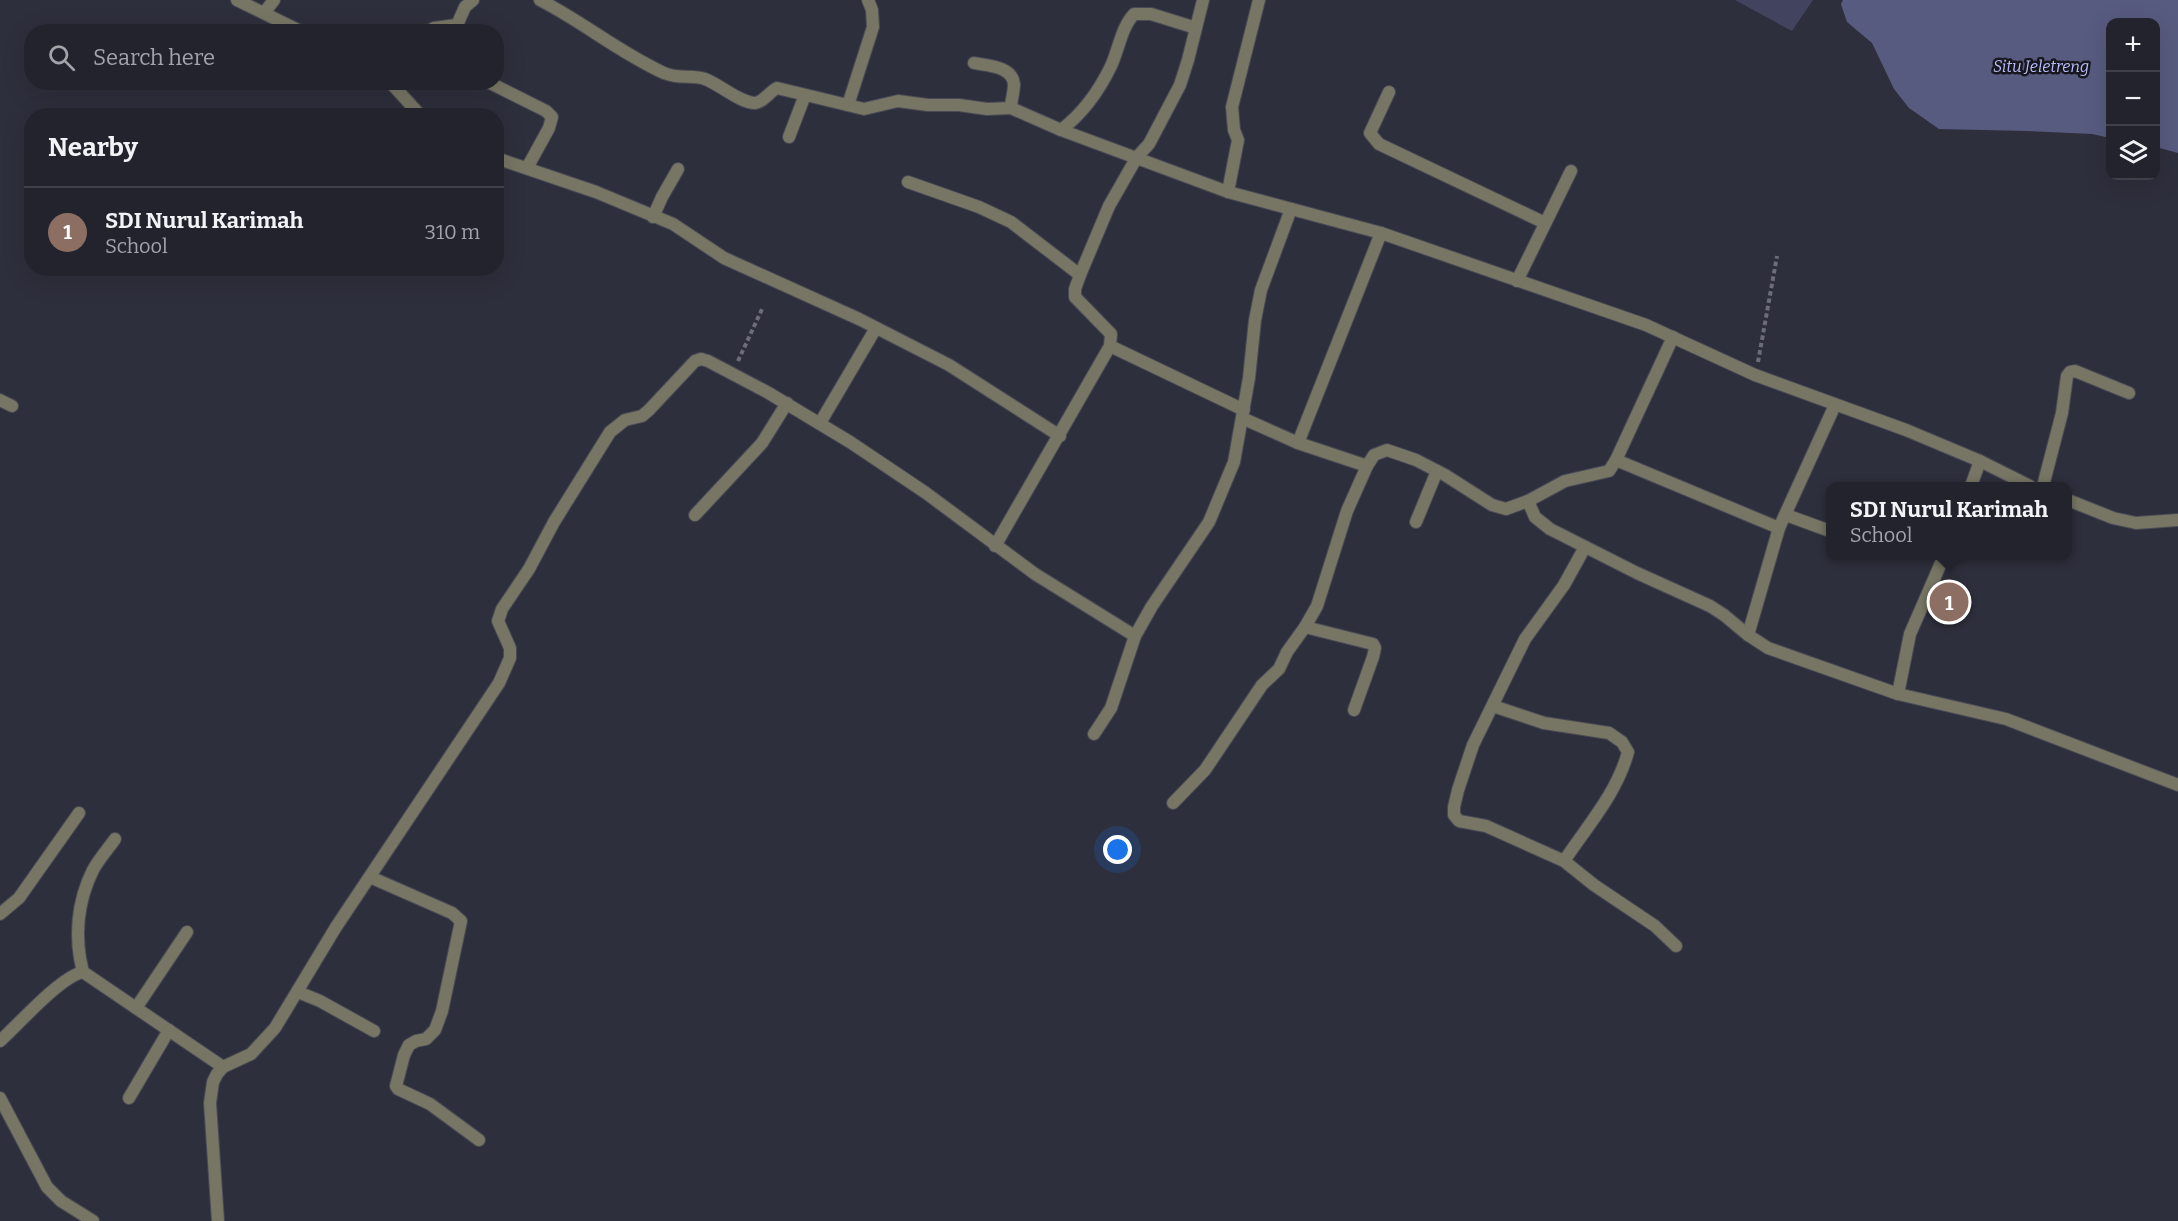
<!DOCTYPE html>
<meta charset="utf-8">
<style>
body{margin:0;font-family:Bitter,serif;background:#2a2b35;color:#f1f3f6}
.controls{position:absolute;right:18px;top:18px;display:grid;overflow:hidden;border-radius:12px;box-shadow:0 6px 24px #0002}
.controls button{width:54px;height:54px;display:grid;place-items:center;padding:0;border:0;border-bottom:2px solid #3f4049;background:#22232d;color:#f1f3f6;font:30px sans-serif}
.you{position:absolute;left:1118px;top:850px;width:21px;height:21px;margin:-15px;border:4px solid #fff;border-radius:50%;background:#1a73e8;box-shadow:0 0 0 9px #1a73e833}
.badge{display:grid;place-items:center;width:39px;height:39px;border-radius:50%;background:#cbba39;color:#fff;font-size:20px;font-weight:700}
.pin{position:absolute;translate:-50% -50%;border:3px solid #fff;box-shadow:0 2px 6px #0006}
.popup{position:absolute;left:1826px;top:482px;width:246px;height:78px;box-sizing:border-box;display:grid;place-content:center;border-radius:12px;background:#22232d;filter:drop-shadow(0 2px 4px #0005);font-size:20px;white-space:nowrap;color:#a2a4aa}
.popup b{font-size:22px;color:#f1f3f6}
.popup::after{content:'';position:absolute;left:50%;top:100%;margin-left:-12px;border:12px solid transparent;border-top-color:#22232d}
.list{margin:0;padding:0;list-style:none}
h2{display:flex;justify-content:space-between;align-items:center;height:78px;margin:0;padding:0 24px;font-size:26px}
h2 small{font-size:20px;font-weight:400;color:#a2a4aa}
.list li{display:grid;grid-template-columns:39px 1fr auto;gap:18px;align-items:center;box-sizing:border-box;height:90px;padding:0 24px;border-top:2px solid #3f4049}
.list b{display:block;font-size:22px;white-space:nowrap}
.list p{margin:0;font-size:20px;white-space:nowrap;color:#a2a4aa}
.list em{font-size:20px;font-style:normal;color:#a2a4aa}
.icon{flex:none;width:33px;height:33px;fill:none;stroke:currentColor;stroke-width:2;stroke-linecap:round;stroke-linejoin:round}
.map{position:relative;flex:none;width:2178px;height:1221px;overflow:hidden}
.search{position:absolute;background:#22232d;box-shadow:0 6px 24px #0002;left:24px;top:24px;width:480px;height:66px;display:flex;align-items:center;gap:15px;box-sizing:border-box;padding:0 21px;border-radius:24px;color:#a2a4aa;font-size:22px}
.panel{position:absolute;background:#22232d;box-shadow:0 6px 24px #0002;left:24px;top:108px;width:480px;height:168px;border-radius:24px}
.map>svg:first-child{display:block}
</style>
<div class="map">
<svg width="2178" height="1221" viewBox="0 0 2178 1221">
<rect width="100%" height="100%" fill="#2e2f3c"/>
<polygon fill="#42445f" points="1735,0 1813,0 1792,31"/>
<polygon fill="#585b80" points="1843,0 2178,0 2178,153 2156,147 2156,22 2110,22 2110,138 2092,134 2027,131 1939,129 1909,108 1894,89 1872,43 1847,22 1841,4"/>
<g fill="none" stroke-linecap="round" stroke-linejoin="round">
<defs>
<g id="street">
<polyline points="237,0 302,32"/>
<path d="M540,0C583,22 620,53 664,73C681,80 691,74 705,79C719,84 740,103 755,103C764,102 769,92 777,88L864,109L898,101L928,105H959L987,109L1011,108"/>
<polyline points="264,13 274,0"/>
<polyline points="427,32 434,28 456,25"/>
<polyline points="454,32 465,7 473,0"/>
<path d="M974,63C988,66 1012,66 1014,84C1014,92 1011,101 1011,108L1061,130L1228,192L1381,233L1646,325L1755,375L1906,430L1980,461L2030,486"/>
<polyline points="390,82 421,116"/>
<polyline points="488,82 546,111 552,117 549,128 527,168"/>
<polyline points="1389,92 1370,133 1379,144 1545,223"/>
<polyline points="848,105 873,27 872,10 868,0"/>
<path d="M1061,130C1082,114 1099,91 1111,66C1119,49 1121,28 1134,14H1151L1196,28"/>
<polyline points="789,137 805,95"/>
<polyline points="496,158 596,192 673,224 724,258 859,319 949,365 1060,436"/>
<polyline points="908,182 979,207 1011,222 1080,275"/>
<polyline points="1228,192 1238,140 1234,130 1232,107 1259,0"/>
<polyline points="653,217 662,197 678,169"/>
<polyline points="1517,281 1571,171"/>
<polyline points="1110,346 1244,410"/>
<polyline points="0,400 12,406"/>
<polyline points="1242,418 1298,443 1367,466 1374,455 1387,450 1416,460 1445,475 1492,505 1506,509 1528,501 1565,481 1609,471 1616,460 1673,337"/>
<polyline points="820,423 876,328"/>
<polyline points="1298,443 1381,233"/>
<polyline points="1616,460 1779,528"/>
<polyline points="1971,486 1980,461"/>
<polyline points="2043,486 2062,413 2067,376 2070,372 2075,371 2129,393"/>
<polyline points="2068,500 2113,518 2136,523 2178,520"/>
<polyline points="1528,501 1535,517 1550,529 1637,573 1710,606 1724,615 1748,635 1768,648 1898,694 2006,719 2178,785"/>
<polyline points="695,515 762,443 787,403"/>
<polyline points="1786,515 1830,531"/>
<polyline points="1416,522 1437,471"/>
<polyline points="995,546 1110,346 1111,334 1075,297 1075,289 1080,275 1109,206 1137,157 1149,144 1180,85 1188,60 1203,0"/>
<polyline points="1585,547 1564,585 1525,639 1473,745 1458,790 1454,807 1454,815 1459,821 1486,826 1564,861 1594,885 1655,926 1676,946"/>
<polyline points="1305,627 1373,644 1375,648 1373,657 1354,710"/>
<polyline points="1748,635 1779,528 1835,405"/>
<polyline points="1898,694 1910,634 1944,556"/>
<path d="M1493,706L1544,723L1609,733L1622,742L1628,752C1617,793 1588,825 1564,861"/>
<polyline points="1094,734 1111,708 1135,636 1152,606 1209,522 1234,462 1249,378 1255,320 1261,290 1291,209"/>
<polyline points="1173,803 1205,770 1262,685 1279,669 1287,652 1305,627 1317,606 1347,511 1367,466"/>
<polyline points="370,877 452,913 461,921 442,1011 435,1030 426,1039 416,1041 409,1045 404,1055 396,1086 398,1089 430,1104 479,1140"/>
<polyline points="0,914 19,898 79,813"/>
<path d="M83,972C74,938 77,902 93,870C99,859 108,849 115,839"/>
<polyline points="298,992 320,1001 374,1031"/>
<polyline points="136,1008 187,932"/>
<path d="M0,1041C19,1024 60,977 83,972L223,1067"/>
<polyline points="0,1098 47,1187 61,1201 93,1221"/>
<polyline points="129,1098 169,1030"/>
<polyline points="218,1221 210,1103 213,1082 217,1074 223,1067 251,1054 275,1028 336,927 499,683 510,658 510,648 498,621 502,609 529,569 554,522 610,432 625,420 642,416 649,410 695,361 701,359 708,361 767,392 850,442 926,493 1035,574 1135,636"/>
</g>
</defs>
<use href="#street" stroke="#494a56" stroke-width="14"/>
<g stroke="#6c6d79" stroke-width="4" stroke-dasharray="4.5 3" stroke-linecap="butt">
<polyline points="738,361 763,307"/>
<polyline points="1758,362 1777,256"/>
</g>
<use href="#street" stroke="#777563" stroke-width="12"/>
</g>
<g text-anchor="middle" stroke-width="5" stroke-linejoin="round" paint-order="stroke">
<g font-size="16" font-style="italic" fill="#b8bdfd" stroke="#17181e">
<text x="2041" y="72">Situ Jeletreng</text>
</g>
</g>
</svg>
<div class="controls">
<button>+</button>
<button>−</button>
<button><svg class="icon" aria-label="layers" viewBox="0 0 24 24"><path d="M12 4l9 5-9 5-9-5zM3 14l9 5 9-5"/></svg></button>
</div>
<div class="you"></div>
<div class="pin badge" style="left:1949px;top:602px;background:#8d6e63">1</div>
<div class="popup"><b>SDI Nurul Karimah</b>School</div>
<div class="search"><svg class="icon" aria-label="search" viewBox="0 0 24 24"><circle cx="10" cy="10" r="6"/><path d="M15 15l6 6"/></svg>Search here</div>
<section class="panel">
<h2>Nearby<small></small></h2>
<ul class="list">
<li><span class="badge" style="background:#8d6e63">1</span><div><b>SDI Nurul Karimah</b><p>School</p></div><em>310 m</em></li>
</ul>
</section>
</div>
